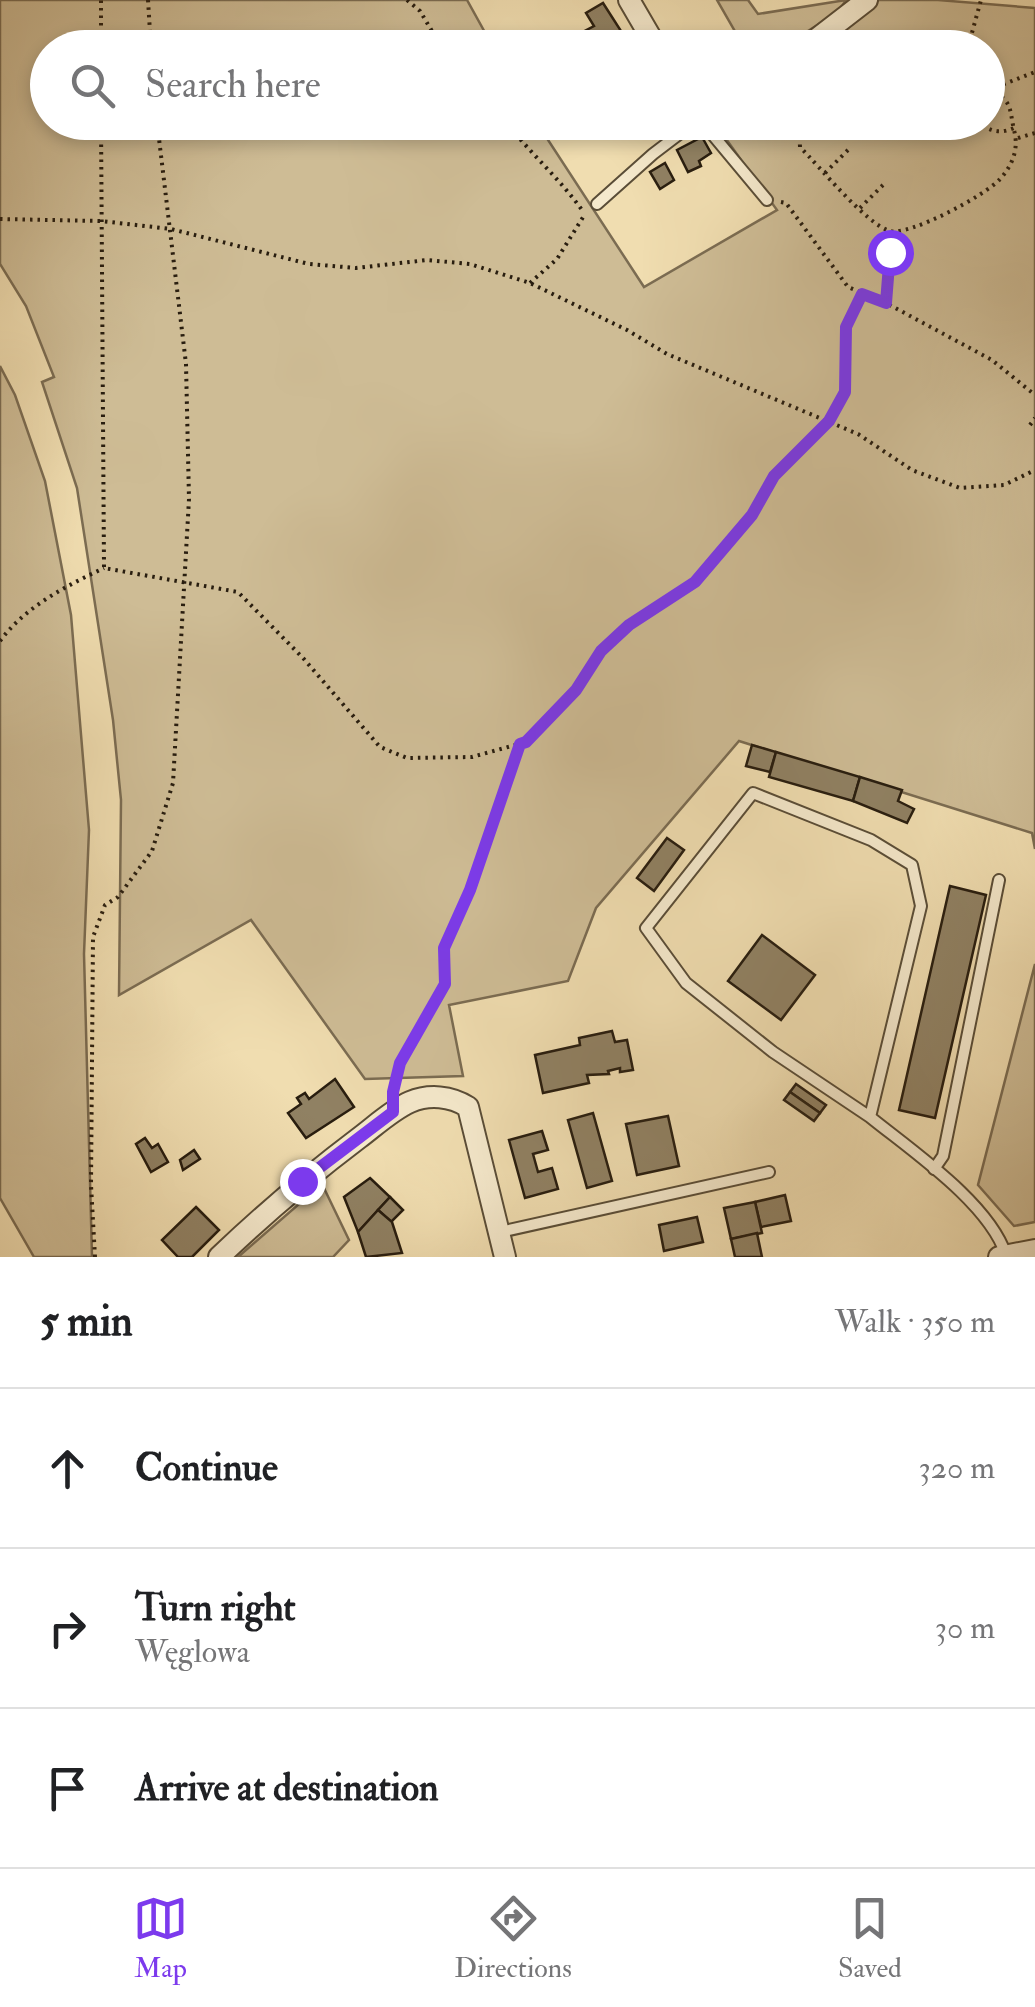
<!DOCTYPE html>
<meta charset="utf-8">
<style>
body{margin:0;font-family:"IM FELL Double Pica",serif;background:#f2f2f2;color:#202124}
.stop{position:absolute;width:30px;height:30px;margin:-22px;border:8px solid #7c3aed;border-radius:50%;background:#fff}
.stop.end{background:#7c3aed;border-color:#fff;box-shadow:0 2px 10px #0008}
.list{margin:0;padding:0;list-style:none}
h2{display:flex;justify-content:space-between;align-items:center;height:130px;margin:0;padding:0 40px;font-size:42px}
h2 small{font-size:32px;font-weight:400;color:#757577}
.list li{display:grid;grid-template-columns:65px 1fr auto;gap:30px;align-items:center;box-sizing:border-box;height:160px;padding:0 40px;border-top:2px solid #e0e0e0}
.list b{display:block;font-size:38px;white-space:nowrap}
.list p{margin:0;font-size:32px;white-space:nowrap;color:#757577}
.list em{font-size:32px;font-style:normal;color:#757577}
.icon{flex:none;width:55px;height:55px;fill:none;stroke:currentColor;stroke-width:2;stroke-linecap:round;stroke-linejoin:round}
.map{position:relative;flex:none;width:1035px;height:1257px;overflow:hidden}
.search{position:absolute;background:#fff;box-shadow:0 5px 15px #0003;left:30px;right:30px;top:30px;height:110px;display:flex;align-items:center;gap:25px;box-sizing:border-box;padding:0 35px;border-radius:55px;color:#757577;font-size:38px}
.sheet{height:610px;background:#fff}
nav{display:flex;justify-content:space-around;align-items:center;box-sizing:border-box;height:140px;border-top:2px solid #e0e0e0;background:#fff;font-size:28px;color:#757577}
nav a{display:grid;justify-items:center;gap:5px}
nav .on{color:#7c3aed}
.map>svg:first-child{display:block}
</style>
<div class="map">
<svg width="1035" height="1257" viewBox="0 0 1035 1257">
<rect width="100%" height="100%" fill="#f0ddb0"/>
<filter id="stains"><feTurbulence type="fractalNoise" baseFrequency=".002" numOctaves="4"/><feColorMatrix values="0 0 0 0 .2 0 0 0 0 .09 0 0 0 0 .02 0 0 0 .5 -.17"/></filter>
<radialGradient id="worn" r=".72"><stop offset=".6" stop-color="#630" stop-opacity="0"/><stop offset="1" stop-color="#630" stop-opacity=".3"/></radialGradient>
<g fill="#cebc95" stroke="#7b6c52" stroke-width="2.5">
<polygon points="0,0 467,0 493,47 48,48 48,122 537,123 644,287 777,210 716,125 719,123 988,122 988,48 815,47 879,0 938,0 1035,8 1035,849 1032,833 739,741 596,908 568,981 449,1005 463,1076 365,1079 251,920 119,995 121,800 113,720 77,488 42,382 54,377 26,306 0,264"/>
<polygon points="717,0 748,0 758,14 846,0 838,12 781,48 744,47"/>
<polygon points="0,366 15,395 45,481 71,615 89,830 84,954 92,1257 34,1257 0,1198"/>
<polygon points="1035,964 1035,1222 1014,1226 978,1185"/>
<polygon points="322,1184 349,1240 333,1257 238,1257"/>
</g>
<g fill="#908163" stroke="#281d0f" stroke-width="2.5">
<polygon points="603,3 621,31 593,48 585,48 577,35 594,26 586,13"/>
<polygon points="702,137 711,153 699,161 701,166 688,172 677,150"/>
<polygon points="665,163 674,180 660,189 650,172"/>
<polygon points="752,745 776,752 770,772 746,766"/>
<polygon points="776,752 860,777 853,801 769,777"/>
<polygon points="860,777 902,790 898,801 914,809 907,823 853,801"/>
<polygon points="667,838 684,850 654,891 637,878"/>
<polygon points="950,886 986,895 935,1118 899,1110"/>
<polygon points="762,935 815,975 781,1020 728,981"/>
<polygon points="612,1031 615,1042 627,1040 633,1070 620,1072 620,1068 608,1071 609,1074 587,1075 589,1083 543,1093 535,1055 580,1045 579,1038"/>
<polygon points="335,1079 354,1107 306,1138 288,1113 301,1104 297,1098 305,1093 309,1099"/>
<polygon points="796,1084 826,1105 820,1113 790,1092"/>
<polygon points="790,1092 820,1113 814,1121 784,1100"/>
<polygon points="593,1113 612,1181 587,1188 568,1120"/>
<polygon points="668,1116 679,1166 637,1175 626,1124"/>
<polygon points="542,1131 548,1150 533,1154 538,1172 552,1168 558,1189 525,1198 509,1140"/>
<polygon points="145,1138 152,1148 158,1144 168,1162 151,1172 136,1144"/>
<polygon points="194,1150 200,1159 183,1170 180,1160"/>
<polygon points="370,1178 390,1197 358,1232 344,1197"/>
<polygon points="785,1195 791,1221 761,1227 755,1202"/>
<polygon points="390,1197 403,1210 391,1222 378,1210"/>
<polygon points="755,1202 762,1233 731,1239 724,1208"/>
<polygon points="196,1207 219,1230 192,1257 178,1257 162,1240"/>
<polygon points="378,1210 392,1222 402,1253 366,1257 358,1232"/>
<polygon points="697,1217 703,1242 664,1251 659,1225"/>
<polygon points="757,1233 762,1257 735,1257 731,1239"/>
</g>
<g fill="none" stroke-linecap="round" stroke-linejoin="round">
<defs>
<g id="service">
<polyline points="702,122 767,200"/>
<polyline points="597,204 653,154 695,122"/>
<path d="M870,1117L773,1052L686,983L646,928L753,793L871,840L912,865L921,906L870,1117C912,1151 989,1203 1006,1255"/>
<polyline points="934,1169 943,1156 999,880"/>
<polyline points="500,1232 769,1172"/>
</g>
<g id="minor">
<polyline points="629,0 657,48"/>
<polyline points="805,48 867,0"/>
<path d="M219,1257C264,1214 310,1175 359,1138C375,1126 392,1110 410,1102C429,1094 451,1096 468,1107L505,1257"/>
<polyline points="999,1257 1035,1250"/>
</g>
</defs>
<use href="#service" stroke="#5a4d37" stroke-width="14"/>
<use href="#minor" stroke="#5a4d37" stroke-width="24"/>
<g stroke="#281d0f" stroke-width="4" stroke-dasharray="2.5 5" stroke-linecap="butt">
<polyline points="148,0 151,48"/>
<polyline points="407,0 420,11 442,48"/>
<polyline points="970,40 981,0"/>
<polyline points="101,48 101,0"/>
<path d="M875,48C901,33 954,21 977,48"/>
<polyline points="988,63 999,86 1035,72"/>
<polyline points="988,108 997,91"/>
<polyline points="101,122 104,568 238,592 303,658 380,747 407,758 472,757 526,742 576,690 601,651 629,625 695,582 752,515 774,476 829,421 845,392 846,327 862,294"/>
<path d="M506,122C530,153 559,178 582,210"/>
<path d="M799,122L800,147C819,166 867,225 890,231C910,236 986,195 1000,179C1013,165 1019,148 1014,130C1009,108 1013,100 988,89"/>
<path d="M976,122C990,130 998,135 1014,128"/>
<polyline points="1018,138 1035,133"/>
<polyline points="825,173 850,148"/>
<polyline points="781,202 786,203 848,287 886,303"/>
<polyline points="860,208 885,183"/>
<polyline points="0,219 101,221 171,229 309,264 356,268 427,260 470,264 530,283 627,330 667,354 858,434 912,470 960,488 1004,485 1035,470"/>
<polyline points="893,232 886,303 992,360 1035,395"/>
<polyline points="530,283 557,259 585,214"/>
<polyline points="1030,425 1035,418"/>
<path d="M0,641C26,606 66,586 104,568"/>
<polyline points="394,1087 400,1063 445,983 444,948 470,890 520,744"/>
<polyline points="95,1257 91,1185 93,937 105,905 118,897 152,851 173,783 189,499 186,364 157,122"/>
</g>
<use href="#service" stroke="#f5e9cc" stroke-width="10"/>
<use href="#minor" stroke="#f5e9cc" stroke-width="20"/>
</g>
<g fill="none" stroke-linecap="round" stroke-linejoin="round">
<polyline stroke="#7c3aed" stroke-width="12" points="302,1181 393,1112 393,1092 400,1063 445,984 444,948 470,890 520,744 526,742 576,690 601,651 629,625 695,582 752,515 774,476 829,421 845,392 846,327 862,294 886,303 890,252"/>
</g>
<rect width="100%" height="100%" filter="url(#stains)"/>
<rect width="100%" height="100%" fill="url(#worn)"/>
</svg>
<div class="stop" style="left:890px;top:252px"></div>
<div class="stop end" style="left:302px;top:1181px"></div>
<div class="search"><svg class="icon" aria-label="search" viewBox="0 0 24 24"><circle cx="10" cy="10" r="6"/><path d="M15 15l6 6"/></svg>Search here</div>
</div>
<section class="sheet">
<h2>5 min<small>Walk · 350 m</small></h2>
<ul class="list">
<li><svg class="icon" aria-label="ahead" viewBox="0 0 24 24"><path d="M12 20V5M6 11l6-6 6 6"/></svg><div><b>Continue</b></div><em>320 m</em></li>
<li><svg class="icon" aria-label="right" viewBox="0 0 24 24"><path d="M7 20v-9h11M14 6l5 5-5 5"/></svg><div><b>Turn right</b><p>Węglowa</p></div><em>30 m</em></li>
<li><svg class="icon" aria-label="arrive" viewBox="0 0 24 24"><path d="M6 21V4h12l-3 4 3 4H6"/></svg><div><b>Arrive at destination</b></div></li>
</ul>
</section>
<nav>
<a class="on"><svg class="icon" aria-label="map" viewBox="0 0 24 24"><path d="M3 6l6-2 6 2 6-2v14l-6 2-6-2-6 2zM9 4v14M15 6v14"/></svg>Map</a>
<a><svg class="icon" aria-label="directions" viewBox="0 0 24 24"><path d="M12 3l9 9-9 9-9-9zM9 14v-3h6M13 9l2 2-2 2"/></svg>Directions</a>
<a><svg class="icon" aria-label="saved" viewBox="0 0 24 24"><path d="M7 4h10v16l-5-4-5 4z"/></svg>Saved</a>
</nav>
